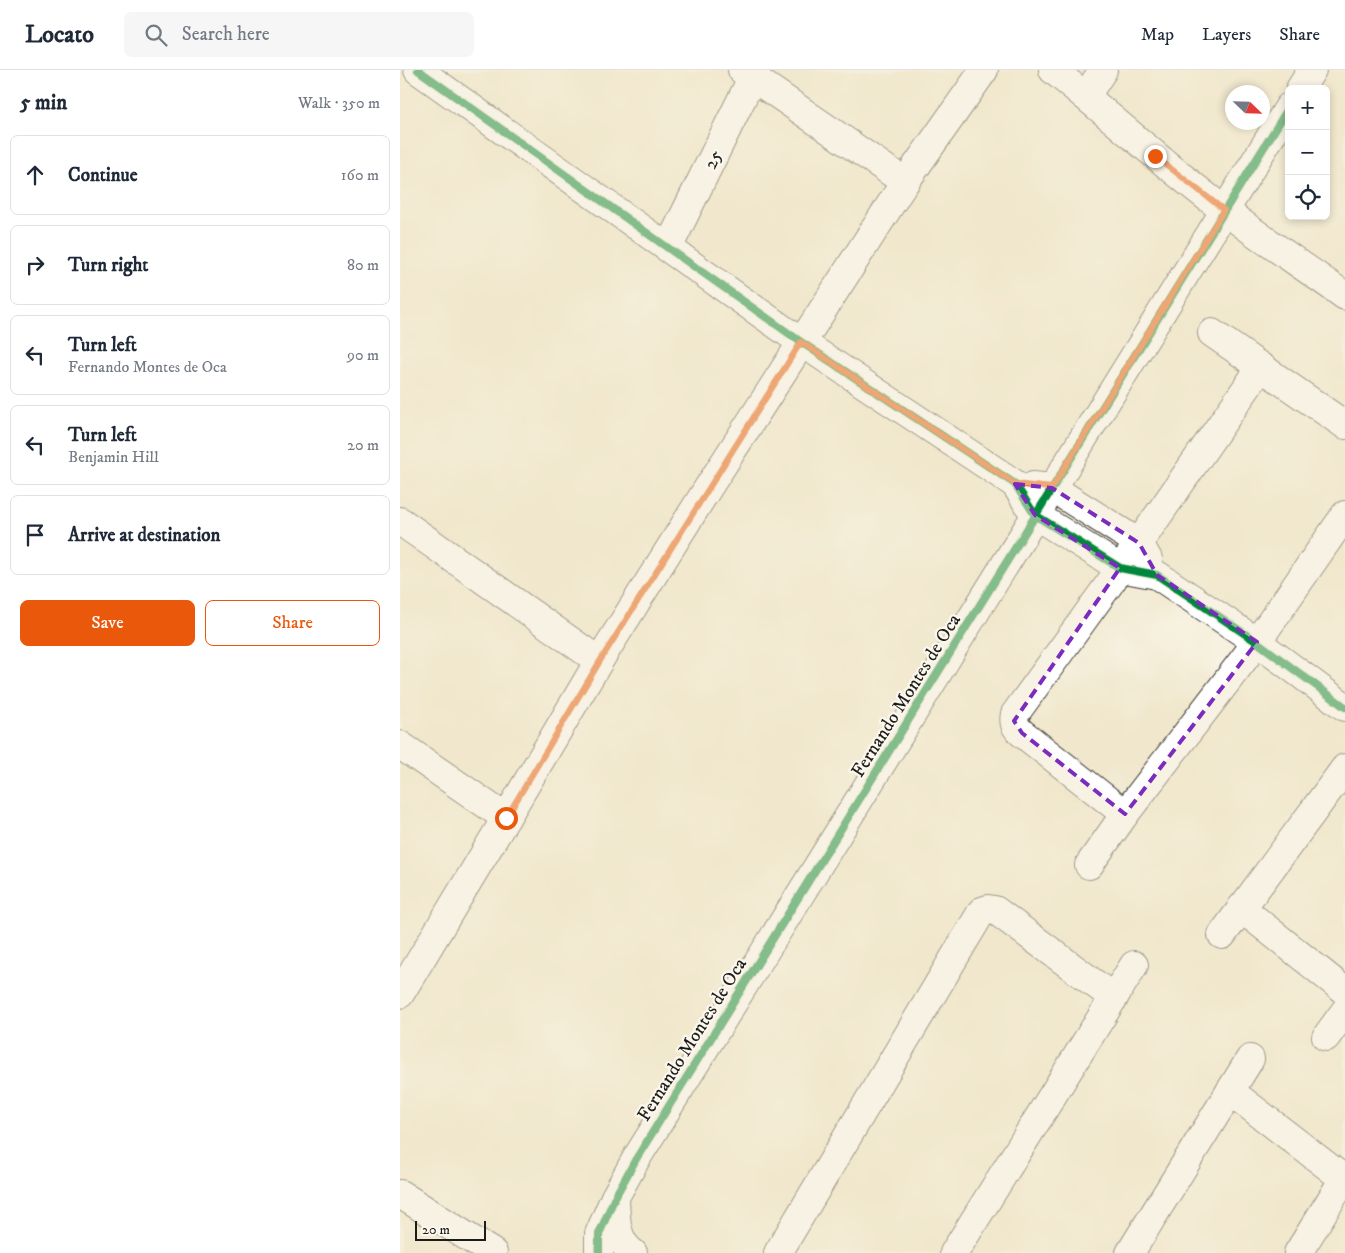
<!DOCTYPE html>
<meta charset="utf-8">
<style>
body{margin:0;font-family:"IM FELL DW Pica",serif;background:#f6f6f7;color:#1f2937}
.controls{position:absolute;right:15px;top:15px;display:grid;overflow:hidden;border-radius:8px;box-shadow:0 2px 8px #0003}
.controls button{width:45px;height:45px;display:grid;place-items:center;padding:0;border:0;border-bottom:1px solid #e0e1e3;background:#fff;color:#1f2937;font:25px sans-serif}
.compass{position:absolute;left:825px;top:15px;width:45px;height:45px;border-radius:50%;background:#fff;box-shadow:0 2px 8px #0003;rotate:113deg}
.scale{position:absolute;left:15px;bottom:12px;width:71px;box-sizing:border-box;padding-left:5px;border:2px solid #1c1c1c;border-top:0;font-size:14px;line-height:18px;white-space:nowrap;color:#1c1c1c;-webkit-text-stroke:4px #fbf7ec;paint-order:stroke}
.stop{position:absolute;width:15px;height:15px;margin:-11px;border:4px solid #ea580c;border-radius:50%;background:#fff}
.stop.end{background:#ea580c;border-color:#fff;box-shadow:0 1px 5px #0008}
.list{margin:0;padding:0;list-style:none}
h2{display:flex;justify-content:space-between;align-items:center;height:65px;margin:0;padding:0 20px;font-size:21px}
h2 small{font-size:16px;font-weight:400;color:#747a83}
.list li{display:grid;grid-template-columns:32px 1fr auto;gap:15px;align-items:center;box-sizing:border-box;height:80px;margin:0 10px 10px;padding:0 10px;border:1px solid #e0e1e3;border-radius:8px}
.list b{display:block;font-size:19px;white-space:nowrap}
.list p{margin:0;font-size:16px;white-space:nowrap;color:#747a83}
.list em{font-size:16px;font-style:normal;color:#747a83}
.actions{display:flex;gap:10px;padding:15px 20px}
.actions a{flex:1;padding:11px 0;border:1px solid #ea580c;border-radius:8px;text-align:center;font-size:18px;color:#ea580c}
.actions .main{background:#ea580c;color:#fff}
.icon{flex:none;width:28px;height:28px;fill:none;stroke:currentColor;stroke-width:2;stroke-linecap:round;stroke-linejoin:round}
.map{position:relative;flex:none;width:945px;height:1183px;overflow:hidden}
header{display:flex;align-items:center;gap:30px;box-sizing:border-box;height:70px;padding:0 25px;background:#fff;border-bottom:1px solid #e0e1e3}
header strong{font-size:24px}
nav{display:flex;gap:28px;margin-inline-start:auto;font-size:18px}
.search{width:350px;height:45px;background:#f6f6f7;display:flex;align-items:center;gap:12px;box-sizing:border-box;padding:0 18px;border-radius:8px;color:#747a83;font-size:19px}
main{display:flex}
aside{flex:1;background:#fff}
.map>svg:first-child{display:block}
</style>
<header>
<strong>Locato</strong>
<div class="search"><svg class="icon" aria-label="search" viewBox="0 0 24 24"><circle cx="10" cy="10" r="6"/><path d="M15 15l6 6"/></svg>Search here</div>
<nav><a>Map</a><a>Layers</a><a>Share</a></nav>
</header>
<main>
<aside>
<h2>5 min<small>Walk · 350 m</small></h2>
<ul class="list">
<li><svg class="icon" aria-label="ahead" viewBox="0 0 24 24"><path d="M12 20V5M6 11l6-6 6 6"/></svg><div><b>Continue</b></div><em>160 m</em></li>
<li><svg class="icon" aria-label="right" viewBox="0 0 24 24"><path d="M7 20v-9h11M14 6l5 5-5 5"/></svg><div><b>Turn right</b></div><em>80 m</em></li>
<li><svg class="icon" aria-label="left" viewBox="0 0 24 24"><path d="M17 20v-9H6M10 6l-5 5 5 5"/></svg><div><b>Turn left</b><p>Fernando Montes de Oca</p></div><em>90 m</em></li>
<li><svg class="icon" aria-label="left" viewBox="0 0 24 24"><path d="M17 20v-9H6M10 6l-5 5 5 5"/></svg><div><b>Turn left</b><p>Benjamin Hill</p></div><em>20 m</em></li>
<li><svg class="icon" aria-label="arrive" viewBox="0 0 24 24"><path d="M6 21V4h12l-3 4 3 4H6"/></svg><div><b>Arrive at destination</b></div></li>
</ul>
<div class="actions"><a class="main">Save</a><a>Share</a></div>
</aside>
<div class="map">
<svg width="945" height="1183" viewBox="0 0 945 1183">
<rect width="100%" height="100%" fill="#fbf7ec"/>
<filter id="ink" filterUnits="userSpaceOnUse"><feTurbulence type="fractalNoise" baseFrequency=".02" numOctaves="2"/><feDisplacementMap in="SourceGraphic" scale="10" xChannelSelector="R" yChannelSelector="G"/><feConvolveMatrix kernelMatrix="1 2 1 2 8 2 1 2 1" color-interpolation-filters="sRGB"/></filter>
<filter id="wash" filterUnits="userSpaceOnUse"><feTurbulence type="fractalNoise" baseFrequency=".0096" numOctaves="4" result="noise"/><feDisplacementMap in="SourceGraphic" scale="20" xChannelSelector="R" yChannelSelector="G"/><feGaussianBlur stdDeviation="1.12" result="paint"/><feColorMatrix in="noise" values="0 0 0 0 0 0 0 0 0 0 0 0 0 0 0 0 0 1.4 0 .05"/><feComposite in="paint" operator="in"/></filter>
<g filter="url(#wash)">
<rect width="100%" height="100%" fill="#f0e7cc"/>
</g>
<g filter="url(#ink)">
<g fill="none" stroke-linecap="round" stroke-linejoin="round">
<defs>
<g id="minor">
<polyline points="18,0 268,178 401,272 615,414 635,445 720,498 757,505 857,572 945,637"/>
<polyline points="342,0 505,112"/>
<path d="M653,0C711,46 765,96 824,140C863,170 905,197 945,226"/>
<polyline points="900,19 912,0"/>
<polyline points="686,26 703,0"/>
<polyline points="268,178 356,0"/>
<polyline points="812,263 945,355"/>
<polyline points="633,416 652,418 739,473 748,489"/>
<polyline points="0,451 199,591"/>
<polyline points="0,675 106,748"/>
<path d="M725,744L622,663C615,657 613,653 615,644L739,473L861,297"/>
<polyline points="689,795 725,744 857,572 945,445"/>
<polyline points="841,838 945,921"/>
<polyline points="822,865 945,698"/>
<polyline points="0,924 106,748 199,591 308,418 505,112 584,0"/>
<polyline points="926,967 945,941"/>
<polyline points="830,1021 944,1109"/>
<polyline points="0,1124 93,1183"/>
<path d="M215,1128C216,1148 215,1170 233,1183"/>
<polyline points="199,1183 199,1164 215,1127 236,1089 889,37"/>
<polyline points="378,1183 582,841 588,839 595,840 714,928"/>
<polyline points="554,1183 734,895"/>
<polyline points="730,1183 850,989"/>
<polyline points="898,1183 945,1107"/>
</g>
</defs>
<use href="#minor" stroke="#3c3a36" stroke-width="30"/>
<use href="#minor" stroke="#fff" stroke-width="28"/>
<defs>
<g id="cycleway">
<polyline points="18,0 268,178 401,272 615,414 635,445 720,498 757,505 857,572 945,637"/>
<polyline points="199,1183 199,1164 215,1127 236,1089 889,37"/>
</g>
</defs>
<use href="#cycleway" stroke="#fbf7ec" stroke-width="11"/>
<use href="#cycleway" stroke="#00873e" stroke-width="8"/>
</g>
</g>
<g fill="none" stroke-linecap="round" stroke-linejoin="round" filter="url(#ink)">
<polyline stroke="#ea580c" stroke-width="6" points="106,748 200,591 401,272 615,414 652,418 824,140 755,86"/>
</g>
<path d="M0 0H945V1183H0ZM615,414L652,418L739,473L757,505L857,572L725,744L622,663L614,651L720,498L635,445Z" fill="#f0e7cc" fill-opacity=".55" fill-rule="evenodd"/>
<path fill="none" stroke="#7b2cbf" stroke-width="4" stroke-dasharray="10 6" stroke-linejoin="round" d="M615,414L652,418L739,473L757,505L857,572L725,744L622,663L614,651L720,498L635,445Z"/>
<g text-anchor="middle" stroke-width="4.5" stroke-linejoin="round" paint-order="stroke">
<g font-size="19" fill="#1c1c1c" stroke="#fbf7ec">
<text transform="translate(312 89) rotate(-64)" y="7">25</text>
<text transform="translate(505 625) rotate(-58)" y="7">Fernando Montes de Oca</text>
<text transform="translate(291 969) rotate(-58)" y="7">Fernando Montes de Oca</text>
</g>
</g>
</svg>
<div class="controls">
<button>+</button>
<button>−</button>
<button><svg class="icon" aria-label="locate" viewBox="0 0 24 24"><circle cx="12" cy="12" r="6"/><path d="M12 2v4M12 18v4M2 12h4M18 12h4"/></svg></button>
</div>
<svg class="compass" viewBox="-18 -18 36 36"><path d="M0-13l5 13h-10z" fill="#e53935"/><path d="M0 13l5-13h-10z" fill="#747a83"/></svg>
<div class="scale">20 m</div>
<div class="stop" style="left:106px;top:748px"></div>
<div class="stop end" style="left:755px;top:86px"></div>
</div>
</main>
